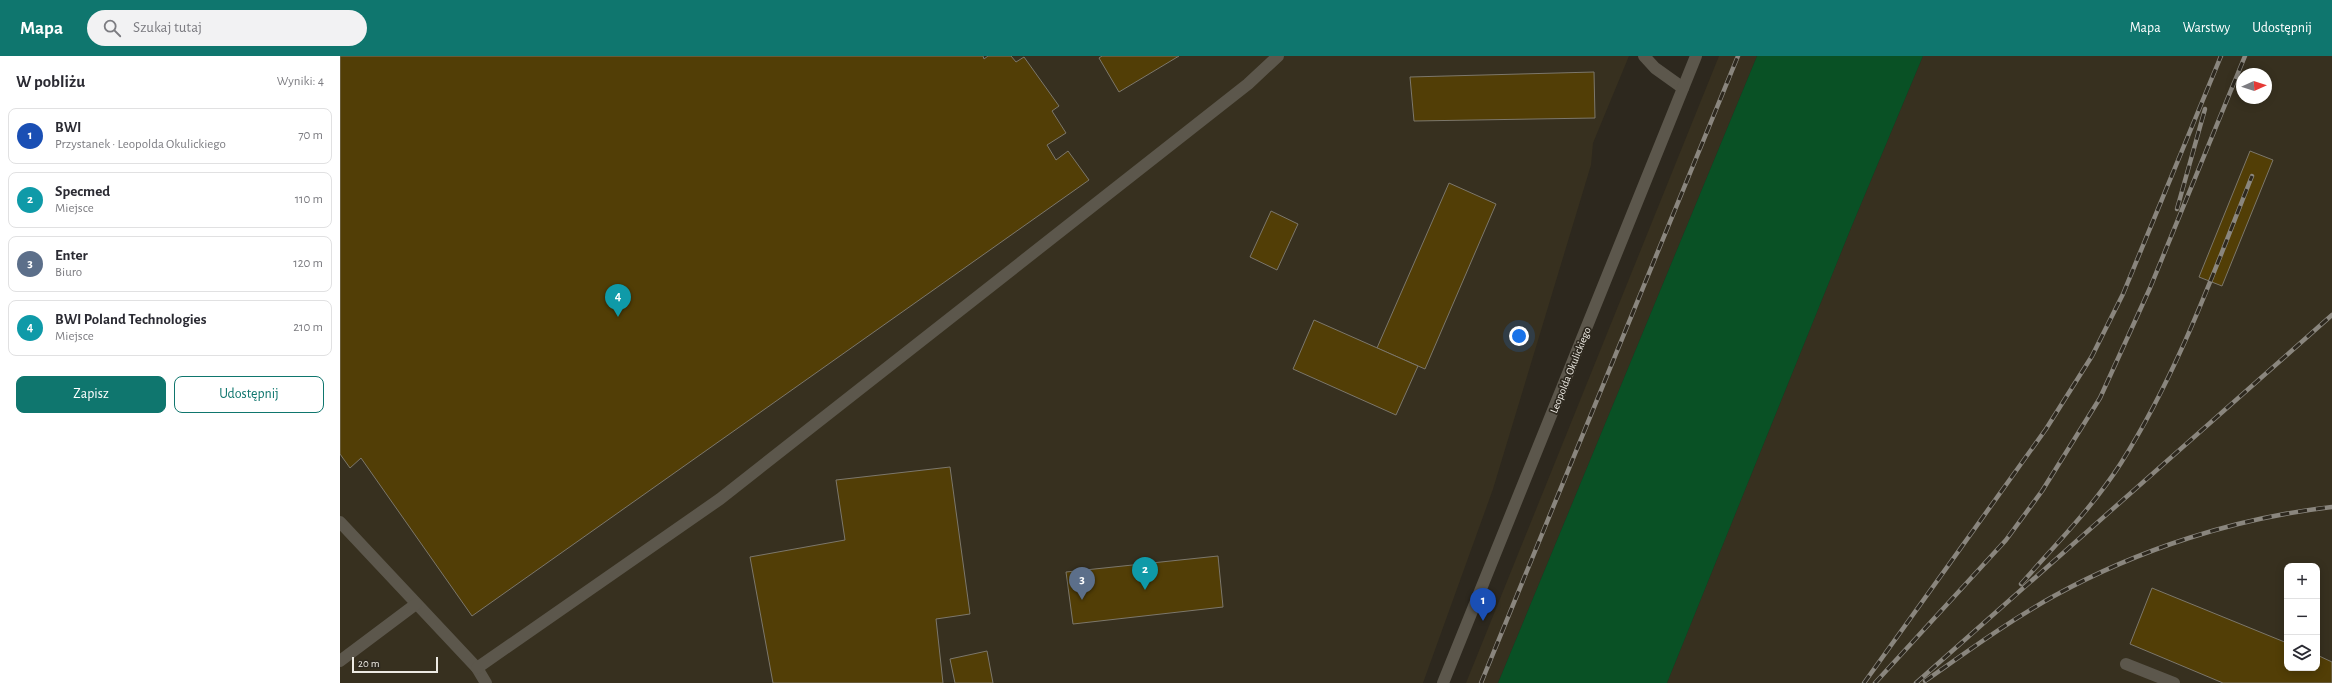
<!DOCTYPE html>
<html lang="pl">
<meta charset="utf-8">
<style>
body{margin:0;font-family:"Alegreya Sans",sans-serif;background:#f2f2f3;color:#2b2b33}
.controls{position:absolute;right:12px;bottom:12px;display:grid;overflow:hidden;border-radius:8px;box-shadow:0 2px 10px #0003}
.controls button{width:36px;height:36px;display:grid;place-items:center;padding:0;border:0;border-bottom:1px solid #e1e1e2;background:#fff;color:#2b2b33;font:20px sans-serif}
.compass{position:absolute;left:1896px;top:12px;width:36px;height:36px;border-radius:50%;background:#fff;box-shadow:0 2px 10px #0003;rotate:87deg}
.scale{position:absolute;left:12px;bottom:10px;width:86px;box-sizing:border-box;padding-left:4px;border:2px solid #edeae3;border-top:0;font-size:11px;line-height:14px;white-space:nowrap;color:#edeae3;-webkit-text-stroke:3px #2d281e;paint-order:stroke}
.you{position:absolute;left:1179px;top:280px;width:14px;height:14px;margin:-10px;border:3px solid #fff;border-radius:50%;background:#1a73e8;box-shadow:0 0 0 6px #1a73e833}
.badge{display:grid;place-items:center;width:26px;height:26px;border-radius:50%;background:#0f766e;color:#fff;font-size:13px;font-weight:700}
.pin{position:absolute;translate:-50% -33px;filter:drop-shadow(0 1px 2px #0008)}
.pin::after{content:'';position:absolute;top:21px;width:14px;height:12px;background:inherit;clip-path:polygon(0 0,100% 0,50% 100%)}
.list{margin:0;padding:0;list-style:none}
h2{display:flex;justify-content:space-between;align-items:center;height:52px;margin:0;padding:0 16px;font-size:17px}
h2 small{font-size:13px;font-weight:400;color:#7c7c81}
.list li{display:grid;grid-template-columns:26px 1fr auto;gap:12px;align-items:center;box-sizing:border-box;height:56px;margin:0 8px 8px;padding:0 8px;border:1px solid #e1e1e2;border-radius:8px}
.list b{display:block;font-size:15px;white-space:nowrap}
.list p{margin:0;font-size:13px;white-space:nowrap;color:#7c7c81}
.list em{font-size:13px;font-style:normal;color:#7c7c81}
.actions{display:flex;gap:8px;padding:12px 16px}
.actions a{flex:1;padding:9px 0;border:1px solid #0f766e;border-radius:8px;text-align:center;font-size:14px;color:#0f766e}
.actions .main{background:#0f766e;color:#fff}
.icon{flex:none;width:22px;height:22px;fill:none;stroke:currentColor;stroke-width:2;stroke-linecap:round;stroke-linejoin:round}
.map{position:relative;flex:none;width:1992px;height:627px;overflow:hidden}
header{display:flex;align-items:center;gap:24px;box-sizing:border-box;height:56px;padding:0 20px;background:#0f766e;color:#fff}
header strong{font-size:19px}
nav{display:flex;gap:22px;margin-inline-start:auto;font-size:14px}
.search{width:280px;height:36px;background:#f2f2f3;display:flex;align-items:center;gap:10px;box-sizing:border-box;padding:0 14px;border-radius:22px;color:#7c7c81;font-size:15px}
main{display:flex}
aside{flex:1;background:#fff}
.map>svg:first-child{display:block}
</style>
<header>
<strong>Mapa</strong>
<div class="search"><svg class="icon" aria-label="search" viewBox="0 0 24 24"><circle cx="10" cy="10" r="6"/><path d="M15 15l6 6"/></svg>Szukaj tutaj</div>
<nav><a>Mapa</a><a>Warstwy</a><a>Udostępnij</a></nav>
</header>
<main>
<aside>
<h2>W pobliżu<small>Wyniki: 4</small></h2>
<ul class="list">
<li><span class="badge" style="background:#1a4fb4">1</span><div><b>BWI</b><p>Przystanek · Leopolda Okulickiego</p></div><em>70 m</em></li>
<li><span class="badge" style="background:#0f9aa8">2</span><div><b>Specmed</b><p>Miejsce</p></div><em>110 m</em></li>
<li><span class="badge" style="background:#5c6f8a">3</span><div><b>Enter</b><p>Biuro</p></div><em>120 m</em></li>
<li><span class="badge" style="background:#0f9aa8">4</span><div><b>BWI Poland Technologies</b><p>Miejsce</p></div><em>210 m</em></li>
</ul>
<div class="actions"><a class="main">Zapisz</a><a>Udostępnij</a></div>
</aside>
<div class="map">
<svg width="1992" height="627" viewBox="0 0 1992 627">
<rect width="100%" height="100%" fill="#2d281e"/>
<g fill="#37301f" fill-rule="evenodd">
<polygon points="0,0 1289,0 1253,87 1251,109 1153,433 1083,627 0,627"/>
<polygon points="1379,0 1417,0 1158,627 1126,627"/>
<path d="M1583,0H1992V627H1327L1511,172ZM1902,18H1926V42H1902ZM1947,510H1977V612H1947Z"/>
</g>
<polygon fill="#095125" points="1417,0 1583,0 1511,172 1327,627 1158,627"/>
<g fill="#523e06" stroke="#7c776b">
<polygon points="0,0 643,0 644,3 648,0 671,0 676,6 684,1 719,50 712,55 726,77 707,89 716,104 728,95 749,124 132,560 21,402 10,412 0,398"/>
<polygon points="762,0 839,0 779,36 759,2"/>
<polygon points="1254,16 1255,62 1074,65 1070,21"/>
<polygon points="1910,95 1933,104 1882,230 1859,221"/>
<polygon points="1109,127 1156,148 1085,313 1037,292"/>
<polygon points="931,155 958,168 937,214 910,201"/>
<polygon points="974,264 1078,310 1056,359 953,313"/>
<polygon points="610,411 630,558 596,563 603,627 433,627 410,501 505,484 496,424"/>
<polygon points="878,500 883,551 733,568 726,516"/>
<polygon points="1812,532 1947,587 1947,612 1977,612 1977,599 1992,606 1992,627 1883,627 1790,588"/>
<polygon points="647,595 653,627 615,627 610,603"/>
</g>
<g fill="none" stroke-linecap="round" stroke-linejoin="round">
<g stroke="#5c574c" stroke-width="12">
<polyline points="1304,0 1315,12 1343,32"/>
<polyline points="0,466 137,612 146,627"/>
<polyline points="0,605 76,548"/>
<polyline points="1786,608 1834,627"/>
<polyline points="137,612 380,443 908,28 938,0"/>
</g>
<polyline stroke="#5c574c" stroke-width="12" points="1103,627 1356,0"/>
<defs>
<g id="rail">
<polyline points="1837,153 1865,53"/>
<path d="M1681,528C1715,489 1753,451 1781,407C1838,317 1873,218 1912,120"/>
<path d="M1585,625C1628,595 1669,565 1714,540C1799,493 1896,462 1992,451"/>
<polyline points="1141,627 1398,0"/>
<polyline points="1524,627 1706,373 1752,300 1783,238 1881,0"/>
<polyline points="1535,627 1666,484 1702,435 1760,342 1810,232 1905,0"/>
<polyline points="1576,627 1992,259"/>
</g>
</defs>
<use href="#rail" stroke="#8a867e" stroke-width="4.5"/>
<use href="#rail" stroke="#2d281e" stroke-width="3" stroke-dasharray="9" stroke-linecap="butt"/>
</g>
<g text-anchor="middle" stroke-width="3.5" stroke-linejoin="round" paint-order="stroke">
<g font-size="11" fill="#edeae3" stroke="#2d281e">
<text transform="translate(1230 314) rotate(-68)" y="4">Leopolda Okulickiego</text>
</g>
</g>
</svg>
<div class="controls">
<button>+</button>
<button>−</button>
<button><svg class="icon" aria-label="layers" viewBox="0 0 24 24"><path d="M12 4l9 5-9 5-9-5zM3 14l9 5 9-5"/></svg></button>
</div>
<svg class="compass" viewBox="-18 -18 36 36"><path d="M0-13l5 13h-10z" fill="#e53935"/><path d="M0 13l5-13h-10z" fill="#7c7c81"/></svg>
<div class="scale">20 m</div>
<div class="you"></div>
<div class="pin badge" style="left:1143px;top:565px;background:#1a4fb4">1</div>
<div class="pin badge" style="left:805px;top:534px;background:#0f9aa8">2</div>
<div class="pin badge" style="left:742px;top:544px;background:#5c6f8a">3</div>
<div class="pin badge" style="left:278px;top:261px;background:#0f9aa8">4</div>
</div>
</main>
